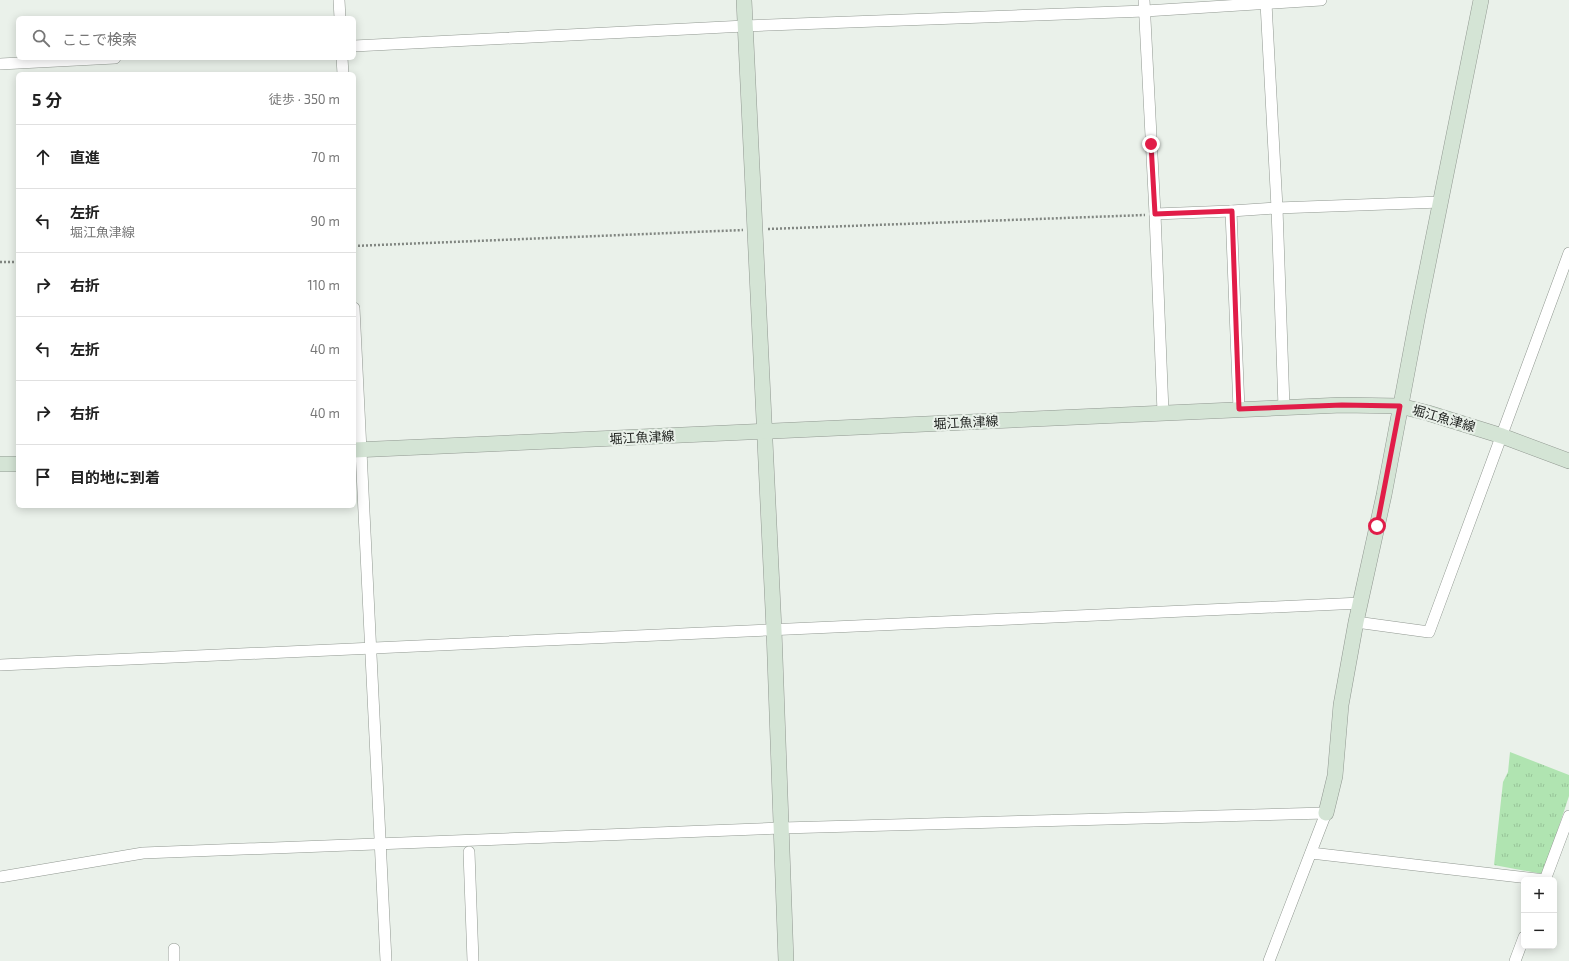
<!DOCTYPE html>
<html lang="ja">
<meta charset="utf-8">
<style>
body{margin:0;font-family:"Exo 2","Noto Sans JP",sans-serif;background:#f2f2f2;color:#222}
.controls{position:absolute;right:12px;bottom:12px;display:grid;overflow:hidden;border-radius:6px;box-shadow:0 2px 10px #0003}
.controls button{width:36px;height:36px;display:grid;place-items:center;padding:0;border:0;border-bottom:1px solid #e0e0e0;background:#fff;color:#222;font:20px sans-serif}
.stop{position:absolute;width:12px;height:12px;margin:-9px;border:3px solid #e11d48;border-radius:50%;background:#fff}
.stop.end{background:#e11d48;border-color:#fff;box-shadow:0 1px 4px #0008}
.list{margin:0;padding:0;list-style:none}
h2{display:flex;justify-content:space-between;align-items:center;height:52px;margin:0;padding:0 16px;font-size:17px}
h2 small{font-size:13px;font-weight:400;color:#767676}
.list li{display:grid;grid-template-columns:26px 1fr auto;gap:12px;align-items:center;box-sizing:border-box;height:64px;padding:0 16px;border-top:1px solid #e0e0e0}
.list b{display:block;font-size:15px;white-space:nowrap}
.list p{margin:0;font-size:13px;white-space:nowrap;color:#767676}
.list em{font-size:13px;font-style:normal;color:#767676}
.icon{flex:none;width:22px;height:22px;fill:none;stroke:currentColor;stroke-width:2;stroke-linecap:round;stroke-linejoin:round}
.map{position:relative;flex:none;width:1569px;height:961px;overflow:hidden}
.search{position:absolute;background:#fff;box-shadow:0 2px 10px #0003;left:16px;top:16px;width:340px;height:44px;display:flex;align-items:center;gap:10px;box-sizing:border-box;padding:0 14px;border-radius:6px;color:#767676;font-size:15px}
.panel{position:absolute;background:#fff;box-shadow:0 2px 10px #0003;left:16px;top:72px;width:340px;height:436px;border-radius:6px}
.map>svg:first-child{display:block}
</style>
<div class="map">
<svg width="1569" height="961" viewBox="0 0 1569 961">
<defs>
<pattern id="grass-tufts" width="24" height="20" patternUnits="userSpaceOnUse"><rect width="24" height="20" fill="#b0e4b1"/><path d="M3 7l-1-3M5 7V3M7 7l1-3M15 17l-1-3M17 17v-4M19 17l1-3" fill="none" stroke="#97c398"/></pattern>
</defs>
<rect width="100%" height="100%" fill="#eaf1ea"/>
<polygon fill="url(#grass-tufts)" points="1510,752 1569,775 1569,796 1543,874 1494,865 1503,782 1508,772"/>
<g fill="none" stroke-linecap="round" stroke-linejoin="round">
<defs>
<g id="street">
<polyline points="339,0 340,18"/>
<polyline points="1144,0 1155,214 1163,412"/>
<polyline points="1266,3 1277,208 1284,407"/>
<polyline points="354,46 745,26 1145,11 1321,0"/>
<polyline points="342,58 343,74"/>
<polyline points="0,64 115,58"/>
<polyline points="1231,211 1277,208 1441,202"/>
<polyline points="1155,214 1231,211 1239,409"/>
<polyline points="354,308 386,961"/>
<polyline points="1356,622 1429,632 1569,253"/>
<polyline points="0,665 1361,603"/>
<polyline points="469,852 473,961"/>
<polyline points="1311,853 1545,880"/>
<polyline points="0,877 143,853 782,828 1326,813 1269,961"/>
<polyline points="1545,880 1569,816"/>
<polyline points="174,949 174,961"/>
<polyline points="1515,961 1524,937"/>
</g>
<g id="secondary">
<polyline points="744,0 774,630 786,961"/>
<polyline points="354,450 1342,405 1400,406 1428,413 1502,436 1569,461"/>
<polyline points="0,464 18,464"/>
<polyline points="1326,813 1335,776 1341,705 1356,622 1384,495 1418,314 1481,0"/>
</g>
</defs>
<use href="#street" stroke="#919891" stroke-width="12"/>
<use href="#secondary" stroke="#919891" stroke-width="16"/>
<g stroke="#818681" stroke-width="2.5" stroke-dasharray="2 2" stroke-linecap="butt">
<polyline points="768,229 1145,215"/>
<polyline points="354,246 743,230"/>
<polyline points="0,262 18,262"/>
</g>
<use href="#street" stroke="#fff" stroke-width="11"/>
<use href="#secondary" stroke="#d4e4d5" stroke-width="15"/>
</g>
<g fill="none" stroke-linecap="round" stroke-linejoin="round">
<polyline stroke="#e11d48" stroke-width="5" points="1151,144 1155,214 1232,211 1239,409 1342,405 1400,406 1377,526"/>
</g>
<g text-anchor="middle" stroke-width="4" stroke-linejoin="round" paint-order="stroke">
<g font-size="13" fill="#1c1f1c" stroke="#eaf1ea">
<text transform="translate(1444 418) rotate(16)" y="5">堀江魚津線</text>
<text transform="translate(966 422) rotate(-3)" y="5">堀江魚津線</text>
<text transform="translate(642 437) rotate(-3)" y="5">堀江魚津線</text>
</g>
</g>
</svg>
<div class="controls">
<button>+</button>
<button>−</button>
</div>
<div class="stop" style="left:1377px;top:526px"></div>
<div class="stop end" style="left:1151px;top:144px"></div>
<div class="search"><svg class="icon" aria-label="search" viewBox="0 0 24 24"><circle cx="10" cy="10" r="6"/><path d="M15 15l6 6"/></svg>ここで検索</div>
<section class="panel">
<h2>5 分<small>徒歩 · 350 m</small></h2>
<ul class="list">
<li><svg class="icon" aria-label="ahead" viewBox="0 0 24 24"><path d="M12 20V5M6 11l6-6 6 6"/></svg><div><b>直進</b></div><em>70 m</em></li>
<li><svg class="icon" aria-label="left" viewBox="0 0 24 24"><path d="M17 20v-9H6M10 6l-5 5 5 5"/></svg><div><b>左折</b><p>堀江魚津線</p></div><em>90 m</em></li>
<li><svg class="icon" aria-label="right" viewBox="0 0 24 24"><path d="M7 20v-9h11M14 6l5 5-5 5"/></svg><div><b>右折</b></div><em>110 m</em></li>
<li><svg class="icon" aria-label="left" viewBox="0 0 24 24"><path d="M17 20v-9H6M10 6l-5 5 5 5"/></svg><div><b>左折</b></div><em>40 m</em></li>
<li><svg class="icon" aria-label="right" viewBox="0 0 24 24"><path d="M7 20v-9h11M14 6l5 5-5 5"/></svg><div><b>右折</b></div><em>40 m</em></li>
<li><svg class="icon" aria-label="arrive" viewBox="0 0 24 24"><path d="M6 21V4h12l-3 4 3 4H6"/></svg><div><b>目的地に到着</b></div></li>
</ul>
</section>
</div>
